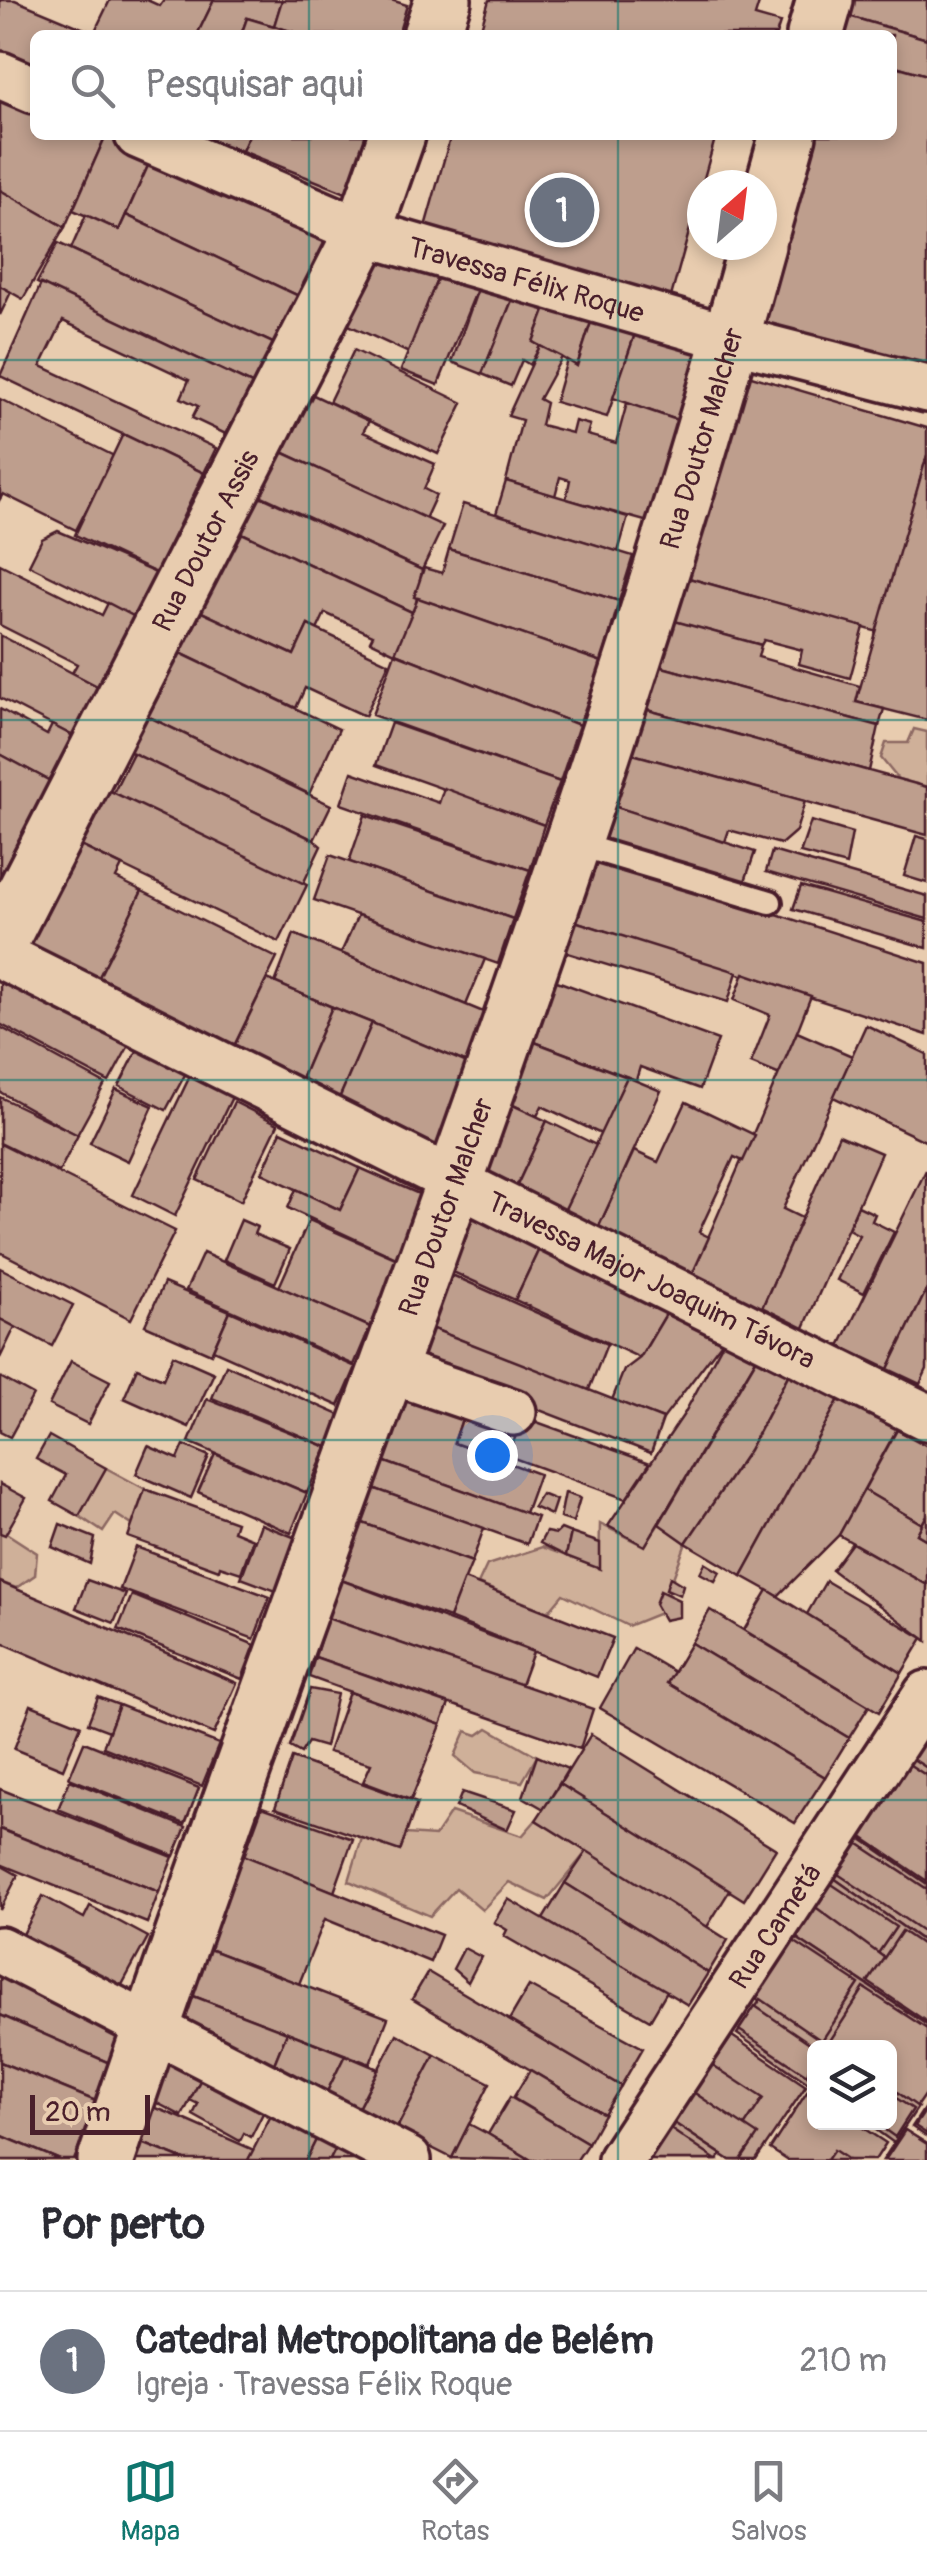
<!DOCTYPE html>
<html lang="pt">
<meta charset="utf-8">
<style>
body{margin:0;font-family:Pangolin,sans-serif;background:#f7f7f7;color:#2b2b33}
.controls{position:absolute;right:30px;bottom:30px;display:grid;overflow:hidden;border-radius:15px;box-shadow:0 5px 15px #0003}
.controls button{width:90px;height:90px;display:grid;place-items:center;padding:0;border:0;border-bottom:2px solid #e1e1e2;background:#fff;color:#2b2b33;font:50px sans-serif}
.compass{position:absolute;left:687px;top:170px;width:90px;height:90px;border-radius:50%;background:#fff;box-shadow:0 5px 15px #0003;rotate:28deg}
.scale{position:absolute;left:30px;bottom:25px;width:120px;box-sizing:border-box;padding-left:10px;border:5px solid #4a1f2b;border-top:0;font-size:28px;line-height:35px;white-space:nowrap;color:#4a1f2b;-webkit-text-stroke:8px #e8ccaf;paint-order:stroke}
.you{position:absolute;left:492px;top:1455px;width:35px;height:35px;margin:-25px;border:8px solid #fff;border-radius:50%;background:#1a73e8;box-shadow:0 0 0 15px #1a73e833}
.badge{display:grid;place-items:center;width:65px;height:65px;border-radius:50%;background:#0f766e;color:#fff;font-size:32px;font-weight:700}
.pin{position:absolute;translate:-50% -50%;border:5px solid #fff;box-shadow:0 2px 10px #0006}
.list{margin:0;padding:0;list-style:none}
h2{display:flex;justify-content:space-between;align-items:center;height:130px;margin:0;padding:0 40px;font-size:42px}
h2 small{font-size:32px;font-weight:400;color:#7c7c81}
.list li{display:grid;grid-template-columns:65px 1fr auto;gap:30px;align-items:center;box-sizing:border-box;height:140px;padding:0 40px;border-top:2px solid #e1e1e2}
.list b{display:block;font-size:38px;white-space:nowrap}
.list p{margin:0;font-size:32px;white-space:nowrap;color:#7c7c81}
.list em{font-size:32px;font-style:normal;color:#7c7c81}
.icon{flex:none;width:55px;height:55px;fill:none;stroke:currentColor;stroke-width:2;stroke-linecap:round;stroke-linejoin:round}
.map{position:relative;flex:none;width:927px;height:2160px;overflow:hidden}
.search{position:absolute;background:#fff;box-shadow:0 5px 15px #0003;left:30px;right:30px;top:30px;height:110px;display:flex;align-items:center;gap:25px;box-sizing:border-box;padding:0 35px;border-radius:15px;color:#7c7c81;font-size:38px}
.sheet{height:270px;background:#fff}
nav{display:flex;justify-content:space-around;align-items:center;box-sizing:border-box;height:140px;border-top:2px solid #e1e1e2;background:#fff;font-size:28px;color:#7c7c81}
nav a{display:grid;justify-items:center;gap:5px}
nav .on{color:#0f766e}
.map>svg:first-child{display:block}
</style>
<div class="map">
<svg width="927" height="2160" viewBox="0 0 927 2160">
<rect width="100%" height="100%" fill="#e8ccaf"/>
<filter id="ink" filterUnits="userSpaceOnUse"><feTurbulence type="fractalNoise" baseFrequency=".01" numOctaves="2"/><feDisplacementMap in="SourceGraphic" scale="20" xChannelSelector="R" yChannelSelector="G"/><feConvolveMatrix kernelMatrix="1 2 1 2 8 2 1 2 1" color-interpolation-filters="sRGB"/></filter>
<g filter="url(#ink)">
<g fill="#cfb099" stroke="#8c6862" stroke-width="2.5">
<polygon points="914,729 927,732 927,787 898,779 881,758 886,743 908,743"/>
<polygon points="106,1468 145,1489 132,1525 115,1514 103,1532 79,1516"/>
<polygon points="600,1524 644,1546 659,1524 686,1543 660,1613 628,1626 563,1594 548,1612 478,1584 487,1565 542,1547 599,1568"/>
<polygon points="0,1529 37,1553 35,1575 16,1588 0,1582"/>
<polygon points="488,1728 537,1756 522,1782 475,1773 455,1756 466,1731 478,1735"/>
<polygon points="451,1812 522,1836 536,1820 587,1851 547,1900 509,1882 482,1910 456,1888 430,1916 349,1881 362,1838 400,1851 406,1834 435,1836"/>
</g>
<g fill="#be9e8d" stroke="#4a1f2b" stroke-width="2.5">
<polygon points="0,0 15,0 94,33 35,35 35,67 0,53"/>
<polygon points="110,0 147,0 160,6 164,0 214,0 197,35 93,35"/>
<polygon points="214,0 282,0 274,26 247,18 241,35 197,35"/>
<polygon points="282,0 391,0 407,5 398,35 303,35 274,26"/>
<polygon points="489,0 760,0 755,16 780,23 776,35 479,35"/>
<polygon points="838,0 927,0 927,39 835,12"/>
<polygon points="835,12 927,39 927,75 892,65 892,35 829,35"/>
<polygon points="247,18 274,26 303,35 241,35"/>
<polygon points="892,65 927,75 927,372 748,328 801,135 892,135"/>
<polygon points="0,82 35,96 35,135 106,135 65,227 0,190"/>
<polygon points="106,135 128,135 156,148 119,230 73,210"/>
<polygon points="196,135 249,135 242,151"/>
<polygon points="249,135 368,135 346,193 242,151"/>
<polygon points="451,135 716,135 669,304 423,234"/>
<polygon points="156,148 339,224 301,297 126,215"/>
<polygon points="0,190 65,227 23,299 0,286"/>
<polygon points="86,215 119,230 126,215 301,297 275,344 71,249"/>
<polygon points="58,243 275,344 256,386 37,283"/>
<polygon points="377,250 443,264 409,353 344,323"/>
<polygon points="443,264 482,277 438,385 401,370"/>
<polygon points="482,277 517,288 482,374 452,362"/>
<polygon points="41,284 256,386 232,437 192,418 198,406 181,398 189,380 63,321 41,366 216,448 204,473 0,376"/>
<polygon points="0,286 11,292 0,315"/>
<polygon points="517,288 550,298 533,342 540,346 530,365 522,360 511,386 482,374"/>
<polygon points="550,298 594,313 577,366 533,342"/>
<polygon points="594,313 637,328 607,417 555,402 567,360 577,366"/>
<polygon points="637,328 705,350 683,422 613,398"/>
<polygon points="540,346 562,357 539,399 546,403 541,425 572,433 575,421 590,425 587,435 616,443 627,403 683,422 652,523 566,499 570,480 560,477 555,496 506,481 522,420 508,416"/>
<polygon points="354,350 463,403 438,454 329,402"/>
<polygon points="741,373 927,428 927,455 878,632 685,577"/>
<polygon points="307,392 369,421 363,432 435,464 424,489 436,495 425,519 280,451"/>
<polygon points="0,399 114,456 76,530 3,494 0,499"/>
<polygon points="123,434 204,473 156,573 75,535"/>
<polygon points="271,447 443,526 422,570 251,491"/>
<polygon points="927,455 927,720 856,702"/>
<polygon points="506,481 628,517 618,552 496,514"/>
<polygon points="260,496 422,570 414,613 242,533"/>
<polygon points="463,504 633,556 619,601 449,549"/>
<polygon points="233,529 414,613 395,653 370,641 373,635 325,613 317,630 308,625 294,655 195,609"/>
<polygon points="58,531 156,573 135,617 29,565 42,539"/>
<polygon points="449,549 619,601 602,662 414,597 424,568 442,573"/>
<polygon points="0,564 102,615 108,603 135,617 99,687 72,673 77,664 0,625"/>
<polygon points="685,577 864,627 850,678 799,664 802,650 764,640 761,645 673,621"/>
<polygon points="418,598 602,662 579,725 395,653"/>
<polygon points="195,609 294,655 308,625 389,663 365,716 305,688 296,708 176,651"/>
<polygon points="664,618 761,645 758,657 860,686 856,702 884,709 879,726 651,664"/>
<polygon points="0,635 99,687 73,736 0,698"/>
<polygon points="176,651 339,729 309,794 145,715"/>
<polygon points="395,653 579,725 560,782 372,715"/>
<polygon points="651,664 879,726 869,771 637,707"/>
<polygon points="637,707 927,787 927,835 625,752"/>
<polygon points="0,709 47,735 52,725 73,736 50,781 0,754"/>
<polygon points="145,715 331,805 314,840 126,750"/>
<polygon points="391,723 560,782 544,825 376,765"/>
<polygon points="625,752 805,801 796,831 781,844 729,830 725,842 607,804"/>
<polygon points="133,753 314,840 321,846 303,884 113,793"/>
<polygon points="0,754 50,781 0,876"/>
<polygon points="352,772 439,803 444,788 544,825 530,870 341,804"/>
<polygon points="102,787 307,885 279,942 75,843"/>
<polygon points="607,804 755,852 743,887 596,839"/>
<polygon points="365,815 530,870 513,919 349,862"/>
<polygon points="811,821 852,833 846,865 800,853"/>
<polygon points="60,836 122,866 116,878 142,891 97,981 8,939"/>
<polygon points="916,836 927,839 927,883 904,876"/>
<polygon points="772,851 927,896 927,919 766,872"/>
<polygon points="586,852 927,963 927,1035 568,919"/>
<polygon points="330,855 513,919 498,964 314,900"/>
<polygon points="801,886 927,922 927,948 793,909"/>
<polygon points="142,891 277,958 233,1048 97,981"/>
<polygon points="358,915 485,959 466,1005 341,953"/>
<polygon points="568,919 737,972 728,1002 558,950"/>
<polygon points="294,934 493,1016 472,1065 275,983"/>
<polygon points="8,969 134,1036 109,1082 0,1024 0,985"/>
<polygon points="744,973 811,996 780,1075 751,1063 770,1015 734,1000"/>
<polygon points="546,977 718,1040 700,1089 640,1067 636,1080 524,1038"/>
<polygon points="267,979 332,1007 298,1086 230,1055"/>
<polygon points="332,1007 372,1023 335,1108 296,1091"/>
<polygon points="372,1023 472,1065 436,1152 335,1108"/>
<polygon points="866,1025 927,1054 927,1142 833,1097"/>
<polygon points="0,1027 105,1084 77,1135 0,1092"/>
<polygon points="797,1032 852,1056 783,1209 802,1218 761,1310 690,1279"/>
<polygon points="524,1038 627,1077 601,1134 542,1106 537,1116 502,1100"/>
<polygon points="140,1045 188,1069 166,1110 119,1086"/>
<polygon points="190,1076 232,1097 175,1216 133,1195"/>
<polygon points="627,1077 661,1091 595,1235 561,1217"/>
<polygon points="116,1089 153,1106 128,1161 90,1143"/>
<polygon points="0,1097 78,1135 59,1172 0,1143"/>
<polygon points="502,1100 547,1121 513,1194 477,1177"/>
<polygon points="234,1102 278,1124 241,1201 197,1180"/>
<polygon points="686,1102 755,1135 743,1161 734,1157 699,1232 709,1237 690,1279 595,1235 634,1151 658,1162"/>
<polygon points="547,1121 596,1145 561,1217 513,1194"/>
<polygon points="281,1131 360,1168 340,1210 262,1173"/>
<polygon points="839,1135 881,1153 803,1330 761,1310"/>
<polygon points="0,1144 175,1231 131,1319 0,1252"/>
<polygon points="360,1168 428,1198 400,1260 288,1208 296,1189 340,1210"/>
<polygon points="926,1170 927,1289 888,1369 840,1346"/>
<polygon points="858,1206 875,1214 872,1221 894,1232 864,1293 837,1280 859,1235 848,1229"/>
<polygon points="469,1214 540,1247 515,1300 444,1268"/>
<polygon points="241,1220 257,1227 254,1234 290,1249 275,1283 224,1260"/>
<polygon points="309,1220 400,1260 370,1327 279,1287"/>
<polygon points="540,1247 669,1309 640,1358 515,1300"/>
<polygon points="203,1253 370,1327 354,1365 186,1290"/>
<polygon points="0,1268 73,1305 52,1346 0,1319"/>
<polygon points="452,1275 607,1344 588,1392 431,1328"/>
<polygon points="164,1283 230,1311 211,1354 145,1325"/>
<polygon points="927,1289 927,1369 920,1384 888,1369"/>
<polygon points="669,1309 727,1335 663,1419 612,1400 624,1370 640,1358"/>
<polygon points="230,1311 356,1367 339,1406 213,1350"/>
<polygon points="0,1319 15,1327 0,1358"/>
<polygon points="431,1328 663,1419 651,1453 415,1362"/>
<polygon points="727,1335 761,1351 645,1546 608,1526 684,1414"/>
<polygon points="761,1351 792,1368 749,1450 686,1543 659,1524"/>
<polygon points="173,1355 214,1373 189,1427 124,1398 137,1368 163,1379"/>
<polygon points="71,1361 110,1381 88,1424 49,1405"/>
<polygon points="226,1365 342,1416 327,1447 212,1398"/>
<polygon points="792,1368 842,1394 742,1576 686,1543 749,1450"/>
<polygon points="0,1377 33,1395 10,1437 0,1432"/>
<polygon points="404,1385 466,1407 454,1443 539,1474 525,1513 377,1459"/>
<polygon points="842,1394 899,1425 839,1535 778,1596 742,1576"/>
<polygon points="207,1399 327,1447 307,1493 189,1442"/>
<polygon points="466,1407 506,1420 493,1457 454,1443"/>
<polygon points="523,1417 650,1463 626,1499 508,1456"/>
<polygon points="897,1430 927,1446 927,1515 922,1524 864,1490"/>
<polygon points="49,1436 106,1468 79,1516 52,1501 66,1475 36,1459"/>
<polygon points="184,1445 209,1456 191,1498 136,1474 148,1446 178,1459"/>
<polygon points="215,1454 307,1493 291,1533 198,1492"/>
<polygon points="377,1459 537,1517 527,1544 367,1486"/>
<polygon points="0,1484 26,1498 5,1535 0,1533"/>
<polygon points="373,1488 484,1528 472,1562 360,1522"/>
<polygon points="145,1489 236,1522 233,1531 253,1539 241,1573 220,1566 219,1570 128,1537"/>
<polygon points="864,1490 922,1524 917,1534 927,1540 927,1585 839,1535"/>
<polygon points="565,1493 580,1498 573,1522 560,1518"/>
<polygon points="541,1494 556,1500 551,1515 533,1507"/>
<polygon points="927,1515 927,1540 917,1534"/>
<polygon points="360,1522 472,1562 449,1618 341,1580"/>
<polygon points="60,1524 95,1538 90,1564 52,1547"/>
<polygon points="261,1524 296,1538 276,1591 241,1578"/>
<polygon points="561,1529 571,1533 566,1556 540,1543 546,1532 556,1534"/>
<polygon points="571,1533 600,1543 600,1569 566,1556"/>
<polygon points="852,1543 927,1585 927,1641 832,1570"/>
<polygon points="136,1547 270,1597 254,1639 120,1589"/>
<polygon points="705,1563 720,1572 715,1581 700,1573"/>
<polygon points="670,1577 683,1585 680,1595 666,1589"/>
<polygon points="464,1579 613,1638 597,1677 449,1618"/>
<polygon points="87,1580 126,1594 114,1623 76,1608"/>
<polygon points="341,1580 533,1652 521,1685 327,1618"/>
<polygon points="826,1581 923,1638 902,1673 807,1614"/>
<polygon points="0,1582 237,1683 214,1734 0,1642"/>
<polygon points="768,1590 902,1673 879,1712 744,1630"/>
<polygon points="660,1591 679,1600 679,1617 664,1620 655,1604"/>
<polygon points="132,1595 255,1645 242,1679 118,1629"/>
<polygon points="710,1610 869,1706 849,1738 691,1643"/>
<polygon points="327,1618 593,1709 580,1749 315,1657"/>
<polygon points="691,1643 849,1738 825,1777 667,1683"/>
<polygon points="634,1648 674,1672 667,1683 825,1777 795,1823 600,1708"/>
<polygon points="315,1657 449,1704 441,1725 309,1677"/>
<polygon points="310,1689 337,1694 325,1747 308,1742 301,1753 290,1747"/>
<polygon points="349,1692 441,1725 411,1800 363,1782 371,1764 328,1752"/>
<polygon points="98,1697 119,1705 109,1731 88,1723"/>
<polygon points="31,1705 81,1725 63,1769 14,1749"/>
<polygon points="119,1705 219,1744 202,1786 103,1747"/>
<polygon points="927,1716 927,1768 902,1752"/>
<polygon points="591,1734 776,1849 744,1900 560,1784"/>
<polygon points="927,1734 927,1770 910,1758"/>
<polygon points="84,1742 199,1788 185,1824 69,1778"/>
<polygon points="902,1752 927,1768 927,1884 849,1830"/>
<polygon points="537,1756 568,1769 544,1809 523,1797"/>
<polygon points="292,1758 417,1803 400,1851 275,1808"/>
<polygon points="907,1763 927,1776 927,1881 858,1834"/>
<polygon points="70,1780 186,1827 174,1856 58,1809"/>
<polygon points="560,1784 730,1890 707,1927 536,1820"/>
<polygon points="0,1789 173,1857 159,1892 0,1829"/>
<polygon points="462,1792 516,1810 507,1830 456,1807"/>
<polygon points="262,1807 353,1839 334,1892 244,1856"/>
<polygon points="0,1829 159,1892 147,1923 0,1864"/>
<polygon points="849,1830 927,1884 927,1944 824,1871"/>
<polygon points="853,1840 927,1889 927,1934 832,1870"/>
<polygon points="587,1851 728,1940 708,1973 565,1883"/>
<polygon points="236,1852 441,1935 430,1962 325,1919 299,1984 201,1946"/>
<polygon points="0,1865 18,1875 0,1910"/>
<polygon points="824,1871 927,1944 927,1989 806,1900"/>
<polygon points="827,1881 896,1927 862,1977 793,1931"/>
<polygon points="565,1883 708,1973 688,2005 543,1919"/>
<polygon points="43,1896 84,1918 90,1906 148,1937 117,1994 19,1942"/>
<polygon points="508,1899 667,1991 650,2020 504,1936 507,1930 494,1922"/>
<polygon points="806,1900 927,1989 925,2023 786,1931"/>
<polygon points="786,1931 927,2025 927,2043 895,2091 890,2087 890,2048 832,2048 746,1990"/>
<polygon points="902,1931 927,1948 927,2022 868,1982"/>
<polygon points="789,1938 859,1984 821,2042 751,1995"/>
<polygon points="201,1946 388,2018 370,2064 183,1992"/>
<polygon points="464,1948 481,1957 468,1982 453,1969"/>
<polygon points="0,1969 127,2026 114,2065 0,2015"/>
<polygon points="428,1972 621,2086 604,2114 412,1999"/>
<polygon points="529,1986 643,2048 621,2086 509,2020"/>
<polygon points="864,1988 927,2029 927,2091 916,2107 890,2089 890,2048 826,2047"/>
<polygon points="183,1992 287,2032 272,2069 181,2026"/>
<polygon points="761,1999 832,2048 814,2048 814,2087 737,2034"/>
<polygon points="755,2006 817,2048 807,2075 739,2030"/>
<polygon points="0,2015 114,2065 98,2102 0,2062"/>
<polygon points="287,2032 345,2055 326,2094 272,2069"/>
<polygon points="397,2034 435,2055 396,2130 357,2110"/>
<polygon points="732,2036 806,2086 756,2160 730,2160 673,2121"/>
<polygon points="172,2054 205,2071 182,2116 140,2094"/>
<polygon points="345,2055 378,2069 357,2110 326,2094"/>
<polygon points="435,2055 490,2083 452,2158 396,2130"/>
<polygon points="702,2058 763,2098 744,2127 684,2086"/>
<polygon points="0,2062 98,2102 74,2160 60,2160 0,2135"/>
<polygon points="530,2070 604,2114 588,2143 513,2098"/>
<polygon points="205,2071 268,2103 251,2137 244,2133 240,2141 193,2115 198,2104 190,2100"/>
<polygon points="684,2086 758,2135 741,2160 730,2160 665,2117"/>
<polygon points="890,2087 918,2107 894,2143 865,2122 890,2122"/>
<polygon points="807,2092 814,2097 814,2122 854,2122 886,2143 875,2160 787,2160 770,2149"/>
<polygon points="890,2094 913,2109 895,2137 874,2122 890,2122"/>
<polygon points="510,2097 588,2143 577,2160 531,2160 488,2134"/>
<polygon points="146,2104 179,2117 254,2150 248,2160 185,2160 132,2139"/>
<polygon points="927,2104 927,2137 912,2127"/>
<polygon points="275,2108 320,2132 306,2160 248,2160"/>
<polygon points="927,2108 927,2134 915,2126"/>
<polygon points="665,2117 722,2155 717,2160 656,2160 643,2152"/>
<polygon points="469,2124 488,2134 531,2160 452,2158"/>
<polygon points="666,2126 716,2160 644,2160"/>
<polygon points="903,2129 927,2144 927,2160 883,2160"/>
<polygon points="905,2130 927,2144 927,2160 885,2160"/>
<polygon points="320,2132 337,2146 330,2160 306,2160"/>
<polygon points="0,2135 60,2160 0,2160"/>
<polygon points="132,2139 185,2160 124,2160"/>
<polygon points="337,2146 366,2160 330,2160"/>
<polygon points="834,2150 849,2160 827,2160"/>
</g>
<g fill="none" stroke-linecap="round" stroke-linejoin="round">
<defs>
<polyline id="lane" points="576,844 770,902"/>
<g id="street">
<polyline points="0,75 35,90"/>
<path id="s1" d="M138,135L363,232L733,339L927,389"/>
<path id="s2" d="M0,955L927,1417"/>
<polyline points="387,1369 513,1412"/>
<polyline points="0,1950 408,2160"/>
<path id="s3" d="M621,2160L927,1694"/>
</g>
<g id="secondary">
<polyline points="431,35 443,0"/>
<polyline points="815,35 825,0"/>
<polyline points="762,228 788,135"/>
<path id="s4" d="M0,941L363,232L397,135"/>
<path id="s5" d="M106,2160C321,1521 579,896 757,245"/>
</g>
</defs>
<use href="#lane" stroke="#4a1f2b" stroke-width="30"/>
<use href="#street" stroke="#4a1f2b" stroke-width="52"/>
<use href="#secondary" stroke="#4a1f2b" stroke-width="62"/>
<use href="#lane" stroke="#e8ccaf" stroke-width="22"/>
<use href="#street" stroke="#e8ccaf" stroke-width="45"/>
<use href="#secondary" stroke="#e8ccaf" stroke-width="55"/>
</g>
</g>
<path fill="none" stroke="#0f766e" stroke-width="2.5" stroke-opacity="0.55" d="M309,0V35M618,0V35M309,135V2160M618,135V2160M0,360H927M0,720H927M0,1080H927M0,1440H927M0,1800H927"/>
<g text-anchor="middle" stroke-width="10" stroke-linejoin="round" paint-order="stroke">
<g font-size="28" fill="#4a1f2b" stroke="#e8ccaf">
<text dy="10" stroke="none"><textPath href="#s1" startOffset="415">Travessa Félix Roque</textPath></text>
<text dy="10" stroke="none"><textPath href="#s5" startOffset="1822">Rua Doutor Malcher</textPath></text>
<text dy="10" stroke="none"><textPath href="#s4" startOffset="450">Rua Doutor Assis</textPath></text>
<text dy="10" stroke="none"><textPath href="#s5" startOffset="1012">Rua Doutor Malcher</textPath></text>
<text dy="10" stroke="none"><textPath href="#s2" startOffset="728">Travessa Major Joaquim Távora</textPath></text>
<text dy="10" stroke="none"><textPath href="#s3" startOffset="280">Rua Cametá</textPath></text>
</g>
</g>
</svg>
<div class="controls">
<button><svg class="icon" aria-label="layers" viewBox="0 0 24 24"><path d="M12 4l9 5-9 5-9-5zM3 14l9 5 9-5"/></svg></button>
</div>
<svg class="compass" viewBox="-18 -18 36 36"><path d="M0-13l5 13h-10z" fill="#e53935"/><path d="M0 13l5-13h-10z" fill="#7c7c81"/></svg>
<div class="scale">20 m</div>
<div class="you"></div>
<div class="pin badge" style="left:562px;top:210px;background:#6b7280">1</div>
<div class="search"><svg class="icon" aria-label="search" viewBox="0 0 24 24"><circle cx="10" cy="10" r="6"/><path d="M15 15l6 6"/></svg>Pesquisar aqui</div>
</div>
<section class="sheet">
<h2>Por perto<small></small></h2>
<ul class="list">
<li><span class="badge" style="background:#6b7280">1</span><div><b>Catedral Metropolitana de Belém</b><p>Igreja · Travessa Félix Roque</p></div><em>210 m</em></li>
</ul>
</section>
<nav>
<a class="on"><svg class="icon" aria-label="map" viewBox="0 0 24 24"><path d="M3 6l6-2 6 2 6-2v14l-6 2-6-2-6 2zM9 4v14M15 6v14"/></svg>Mapa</a>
<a><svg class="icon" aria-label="directions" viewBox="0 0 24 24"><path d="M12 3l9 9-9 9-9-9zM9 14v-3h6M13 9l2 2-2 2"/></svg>Rotas</a>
<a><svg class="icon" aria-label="saved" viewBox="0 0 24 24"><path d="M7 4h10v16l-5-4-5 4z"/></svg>Salvos</a>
</nav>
